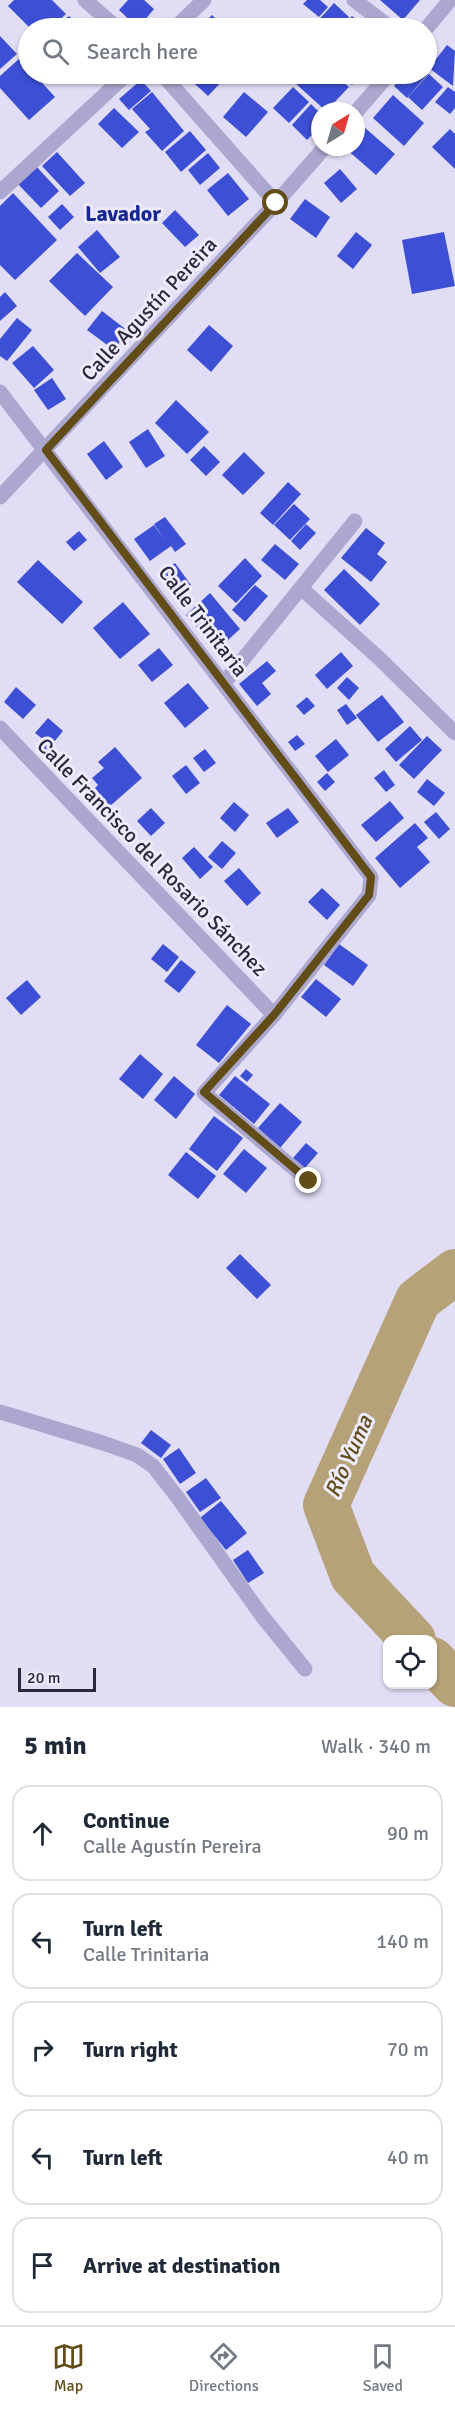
<!DOCTYPE html>
<meta charset="utf-8">
<style>
body{margin:0;font-family:Signika,sans-serif;background:#f6f6f7;color:#1f2937}
.controls{position:absolute;right:18px;bottom:18px;display:grid;overflow:hidden;border-radius:12px;box-shadow:0 2px 4px #0004}
.controls button{width:54px;height:54px;display:grid;place-items:center;padding:0;border:0;border-bottom:2px solid #e0e1e3;background:#fff;color:#1f2937;font:30px sans-serif}
.compass{position:absolute;left:311px;top:102px;width:54px;height:54px;border-radius:50%;background:#fff;box-shadow:0 2px 4px #0004;rotate:37deg}
.scale{position:absolute;left:18px;bottom:15px;width:78px;box-sizing:border-box;padding-left:6px;border:3px solid #28293b;border-top:0;font-size:16px;line-height:21px;white-space:nowrap;color:#28293b;-webkit-text-stroke:4px #eeebfc;paint-order:stroke}
.stop{position:absolute;width:18px;height:18px;margin:-14px;border:4px solid #624c18;border-radius:50%;background:#fff}
.stop.end{background:#624c18;border-color:#fff;box-shadow:0 2px 6px #0008}
.list{margin:0;padding:0;list-style:none}
h2{display:flex;justify-content:space-between;align-items:center;height:78px;margin:0;padding:0 24px;font-size:26px}
h2 small{font-size:20px;font-weight:400;color:#747a83}
.list li{display:grid;grid-template-columns:39px 1fr auto;gap:18px;align-items:center;box-sizing:border-box;height:96px;margin:0 12px 12px;padding:0 12px;border:2px solid #e0e1e3;border-radius:18px}
.list b{display:block;font-size:22px;white-space:nowrap}
.list p{margin:0;font-size:20px;white-space:nowrap;color:#747a83}
.list em{font-size:20px;font-style:normal;color:#747a83}
.icon{flex:none;width:33px;height:33px;fill:none;stroke:currentColor;stroke-width:2;stroke-linecap:round;stroke-linejoin:round}
.map{position:relative;flex:none;width:455px;height:1707px;overflow:hidden}
.search{position:absolute;background:#fff;box-shadow:0 2px 4px #0004;left:18px;right:18px;top:18px;height:66px;display:flex;align-items:center;gap:15px;box-sizing:border-box;padding:0 21px;border-radius:33px;color:#747a83;font-size:22px}
.sheet{height:618px;background:#fff}
nav{display:flex;justify-content:space-around;align-items:center;box-sizing:border-box;height:84px;border-top:2px solid #e0e1e3;background:#fff;font-size:16px;color:#747a83}
nav a{display:grid;justify-items:center;gap:3px}
nav .on{color:#624c18}
.map>svg:first-child{display:block}
</style>
<div class="map">
<svg width="455" height="1707" viewBox="0 0 455 1707">
<rect width="100%" height="100%" fill="#e1ddf5"/>
<g fill="none" stroke-linecap="round" stroke-linejoin="round">
<g stroke="#b6a278" stroke-width="46">
<polyline points="413,1640 353,1576 326,1505 418,1300 455,1272"/>
<polyline points="432,1660 455,1684"/>
</g>
</g>
<g fill="#3d4fd4">
<polygon points="14,0 52,0 66,14 51,28 30,28 8,6"/>
<polygon points="128,0 144,0 154,9 138,28 119,10"/>
<polygon points="307,0 320,0 328,7 319,17 303,4"/>
<polygon points="380,0 420,0 403,20"/>
<polygon points="334,3 349,17 339,28 319,28 314,25"/>
<polygon points="212,15 225,28 199,28"/>
<polygon points="69,16 81,28 55,28"/>
<polygon points="352,16 367,28 341,28"/>
<polygon points="0,36 17,54 0,69"/>
<polygon points="447,45 455,51 453,86 429,68"/>
<polygon points="20,58 28,67 28,74 34,74 55,97 29,120 0,88 0,76"/>
<polygon points="65,74 86,74 75,84"/>
<polygon points="184,74 222,74 226,77 208,96"/>
<polygon points="304,74 334,74 349,87 326,111 295,83"/>
<polygon points="340,74 363,74 352,85"/>
<polygon points="404,74 428,74 407,98 394,86"/>
<polygon points="429,74 443,87 422,110 408,97"/>
<polygon points="141,80 151,91 129,110 119,99"/>
<polygon points="293,87 309,102 289,123 273,108"/>
<polygon points="448,87 455,92 455,108 450,114 435,102"/>
<polygon points="152,92 184,131 162,151 145,132 150,129 132,109"/>
<polygon points="244,92 268,112 246,137 223,117"/>
<polygon points="393,95 424,123 404,146 373,118"/>
<polygon points="311,104 320,113 320,126 307,140 292,125"/>
<polygon points="114,108 139,132 122,148 98,124"/>
<polygon points="364,127 395,154 376,175 345,148 356,147 356,136"/>
<polygon points="450,129 455,134 455,169 432,147"/>
<polygon points="190,131 206,150 181,172 165,152"/>
<polygon points="57,152 85,183 70,196 42,166"/>
<polygon points="208,153 220,168 200,185 188,170"/>
<polygon points="35,165 59,191 41,208 17,183"/>
<polygon points="340,169 357,189 341,203 324,183"/>
<polygon points="228,173 249,199 228,216 207,190"/>
<polygon points="13,193 57,240 15,280 0,265 0,206"/>
<polygon points="305,199 330,217 316,238 290,219"/>
<polygon points="62,204 74,217 60,230 48,217"/>
<polygon points="175,210 199,235 185,247 162,223"/>
<polygon points="97,230 120,257 100,273 78,247"/>
<polygon points="356,232 372,245 353,269 337,256"/>
<polygon points="444,232 455,286 412,294 402,240"/>
<polygon points="77,253 113,287 85,316 49,281"/>
<polygon points="5,292 17,306 0,321 0,297"/>
<polygon points="102,311 128,331 114,350 87,330"/>
<polygon points="17,318 32,330 7,361 0,356 0,339"/>
<polygon points="209,325 233,346 211,372 187,350"/>
<polygon points="33,346 54,370 34,388 12,363"/>
<polygon points="52,378 66,399 48,410 34,390"/>
<polygon points="176,400 209,432 187,454 155,423"/>
<polygon points="148,429 165,456 146,468 129,442"/>
<polygon points="104,441 123,467 106,480 87,454"/>
<polygon points="204,446 220,462 206,476 190,460"/>
<polygon points="244,452 265,473 243,495 222,475"/>
<polygon points="288,482 301,494 273,525 260,513"/>
<polygon points="294,504 310,519 290,540 274,525"/>
<polygon points="165,517 186,544 175,552 171,546 150,561 134,539 154,525 166,542 154,524"/>
<polygon points="306,524 316,533 300,550 291,541"/>
<polygon points="366,528 385,543 377,554 387,562 371,582 341,558"/>
<polygon points="79,531 87,540 74,551 66,542"/>
<polygon points="275,544 299,564 285,580 261,560"/>
<polygon points="245,558 262,576 236,603 218,586"/>
<polygon points="38,560 83,602 62,624 17,582"/>
<polygon points="175,563 191,585 176,595 160,574"/>
<polygon points="344,569 380,604 360,625 324,590"/>
<polygon points="255,585 268,596 245,622 232,610"/>
<polygon points="210,593 240,629 217,650 186,615"/>
<polygon points="123,602 150,634 120,659 93,628"/>
<polygon points="159,648 173,665 152,682 138,665"/>
<polygon points="341,652 353,666 327,689 315,675"/>
<polygon points="267,661 276,671 262,683 271,694 257,706 239,684"/>
<polygon points="347,677 359,688 349,700 337,688"/>
<polygon points="188,683 209,708 185,728 164,703"/>
<polygon points="16,687 36,705 23,719 4,702"/>
<polygon points="382,695 404,722 378,742 356,715"/>
<polygon points="307,697 315,706 304,715 296,706"/>
<polygon points="346,704 357,718 347,725 337,710"/>
<polygon points="48,718 63,731 45,753 38,747 44,740 35,733"/>
<polygon points="410,726 422,740 396,762 385,749"/>
<polygon points="297,735 305,744 295,751 288,742"/>
<polygon points="427,736 442,750 414,779 399,765"/>
<polygon points="336,739 349,755 328,772 315,756"/>
<polygon points="115,747 142,778 110,806 95,788 98,785 92,778 104,768 98,762"/>
<polygon points="205,749 216,763 204,772 193,758"/>
<polygon points="186,765 200,783 186,794 172,776"/>
<polygon points="384,770 395,785 386,792 374,778"/>
<polygon points="327,773 335,782 325,791 317,782"/>
<polygon points="427,779 445,793 434,806 417,792"/>
<polygon points="390,801 404,818 376,842 361,825"/>
<polygon points="234,802 249,815 235,832 220,818"/>
<polygon points="151,808 165,823 151,836 137,821"/>
<polygon points="288,808 299,822 277,838 266,823"/>
<polygon points="436,812 450,829 439,839 424,822"/>
<polygon points="415,823 428,838 417,847 430,862 400,888 375,858"/>
<polygon points="222,841 236,853 222,869 208,857"/>
<polygon points="194,847 213,867 200,879 182,858"/>
<polygon points="239,868 261,893 247,906 224,881"/>
<polygon points="322,888 340,905 327,920 308,902"/>
<polygon points="163,944 179,957 167,972 151,959"/>
<polygon points="339,944 368,965 353,986 324,965"/>
<polygon points="181,960 196,972 179,993 164,981"/>
<polygon points="316,979 341,999 326,1017 301,997"/>
<polygon points="27,980 41,997 21,1015 6,998"/>
<polygon points="227,1005 251,1024 219,1063 196,1045"/>
<polygon points="140,1054 163,1074 143,1099 119,1079"/>
<polygon points="246,1069 253,1075 247,1082 240,1076"/>
<polygon points="174,1076 195,1094 176,1119 154,1100"/>
<polygon points="235,1076 270,1104 254,1124 219,1095"/>
<polygon points="280,1103 302,1122 280,1148 258,1128"/>
<polygon points="214,1116 243,1138 217,1171 189,1149"/>
<polygon points="306,1143 318,1153 305,1168 293,1158"/>
<polygon points="244,1149 267,1168 246,1193 223,1174"/>
<polygon points="186,1152 216,1176 198,1199 168,1175"/>
<polygon points="240,1254 271,1285 257,1299 226,1268"/>
<polygon points="151,1430 171,1445 161,1458 141,1443"/>
<polygon points="179,1448 196,1473 180,1484 163,1459"/>
<polygon points="206,1478 221,1498 200,1512 186,1492"/>
<polygon points="221,1501 247,1533 226,1550 200,1518"/>
<polygon points="248,1550 264,1573 248,1583 233,1560"/>
</g>
<g fill="none" stroke-linecap="round" stroke-linejoin="round">
<g stroke="#aba7cf" stroke-width="15">
<polyline points="85,0 117,28"/>
<polyline points="354,0 391,28"/>
<polyline points="175,28 204,0"/>
<polyline points="426,29 450,0"/>
<polyline points="162,74 276,203"/>
<polyline points="356,112 389,74"/>
<polyline points="0,192 127,74"/>
<polyline points="0,392 371,877 369,895 274,1015 204,1093 309,1181"/>
<polyline points="0,497 276,203 325,147"/>
<polyline points="301,588 380,659 455,733"/>
<polyline points="224,683 355,521"/>
<polyline points="0,728 274,1015"/>
<polyline points="0,1412 103,1443 137,1455 153,1466 178,1498 262,1616 305,1669"/>
</g>
</g>
<g fill="none" stroke-linecap="round" stroke-linejoin="round">
<polyline stroke="#624c18" stroke-width="8" points="276,203 46,450 371,877 369,895 274,1015 204,1092 309,1181"/>
</g>
<g text-anchor="middle" stroke-width="6" stroke-linejoin="round" paint-order="stroke">
<g font-size="21" fill="#28293b" stroke="#eeebfc">
<text transform="translate(149 309) rotate(-47)" y="7">Calle Agustín Pereira</text>
<text transform="translate(203 621) rotate(53)" y="7">Calle Trinitaria</text>
<text transform="translate(152 857) rotate(46)" y="7">Calle Francisco del Rosario Sánchez</text>
</g>
<g font-size="22" font-weight="bold" fill="#172794" stroke="#eeebfc">
<text x="123" y="221">Lavador</text>
</g>
<g font-size="22" font-style="italic" fill="#624c18" stroke="#eeebfc">
<text transform="translate(348 1456) rotate(-66)" y="8">Río Yuma</text>
</g>
</g>
</svg>
<div class="controls">
<button><svg class="icon" aria-label="locate" viewBox="0 0 24 24"><circle cx="12" cy="12" r="6"/><path d="M12 2v4M12 18v4M2 12h4M18 12h4"/></svg></button>
</div>
<svg class="compass" viewBox="-18 -18 36 36"><path d="M0-13l5 13h-10z" fill="#e53935"/><path d="M0 13l5-13h-10z" fill="#747a83"/></svg>
<div class="scale">20 m</div>
<div class="stop" style="left:276px;top:203px"></div>
<div class="stop end" style="left:309px;top:1181px"></div>
<div class="search"><svg class="icon" aria-label="search" viewBox="0 0 24 24"><circle cx="10" cy="10" r="6"/><path d="M15 15l6 6"/></svg>Search here</div>
</div>
<section class="sheet">
<h2>5 min<small>Walk · 340 m</small></h2>
<ul class="list">
<li><svg class="icon" aria-label="ahead" viewBox="0 0 24 24"><path d="M12 20V5M6 11l6-6 6 6"/></svg><div><b>Continue</b><p>Calle Agustín Pereira</p></div><em>90 m</em></li>
<li><svg class="icon" aria-label="left" viewBox="0 0 24 24"><path d="M17 20v-9H6M10 6l-5 5 5 5"/></svg><div><b>Turn left</b><p>Calle Trinitaria</p></div><em>140 m</em></li>
<li><svg class="icon" aria-label="right" viewBox="0 0 24 24"><path d="M7 20v-9h11M14 6l5 5-5 5"/></svg><div><b>Turn right</b></div><em>70 m</em></li>
<li><svg class="icon" aria-label="left" viewBox="0 0 24 24"><path d="M17 20v-9H6M10 6l-5 5 5 5"/></svg><div><b>Turn left</b></div><em>40 m</em></li>
<li><svg class="icon" aria-label="arrive" viewBox="0 0 24 24"><path d="M6 21V4h12l-3 4 3 4H6"/></svg><div><b>Arrive at destination</b></div></li>
</ul>
</section>
<nav>
<a class="on"><svg class="icon" aria-label="map" viewBox="0 0 24 24"><path d="M3 6l6-2 6 2 6-2v14l-6 2-6-2-6 2zM9 4v14M15 6v14"/></svg>Map</a>
<a><svg class="icon" aria-label="directions" viewBox="0 0 24 24"><path d="M12 3l9 9-9 9-9-9zM9 14v-3h6M13 9l2 2-2 2"/></svg>Directions</a>
<a><svg class="icon" aria-label="saved" viewBox="0 0 24 24"><path d="M7 4h10v16l-5-4-5 4z"/></svg>Saved</a>
</nav>
